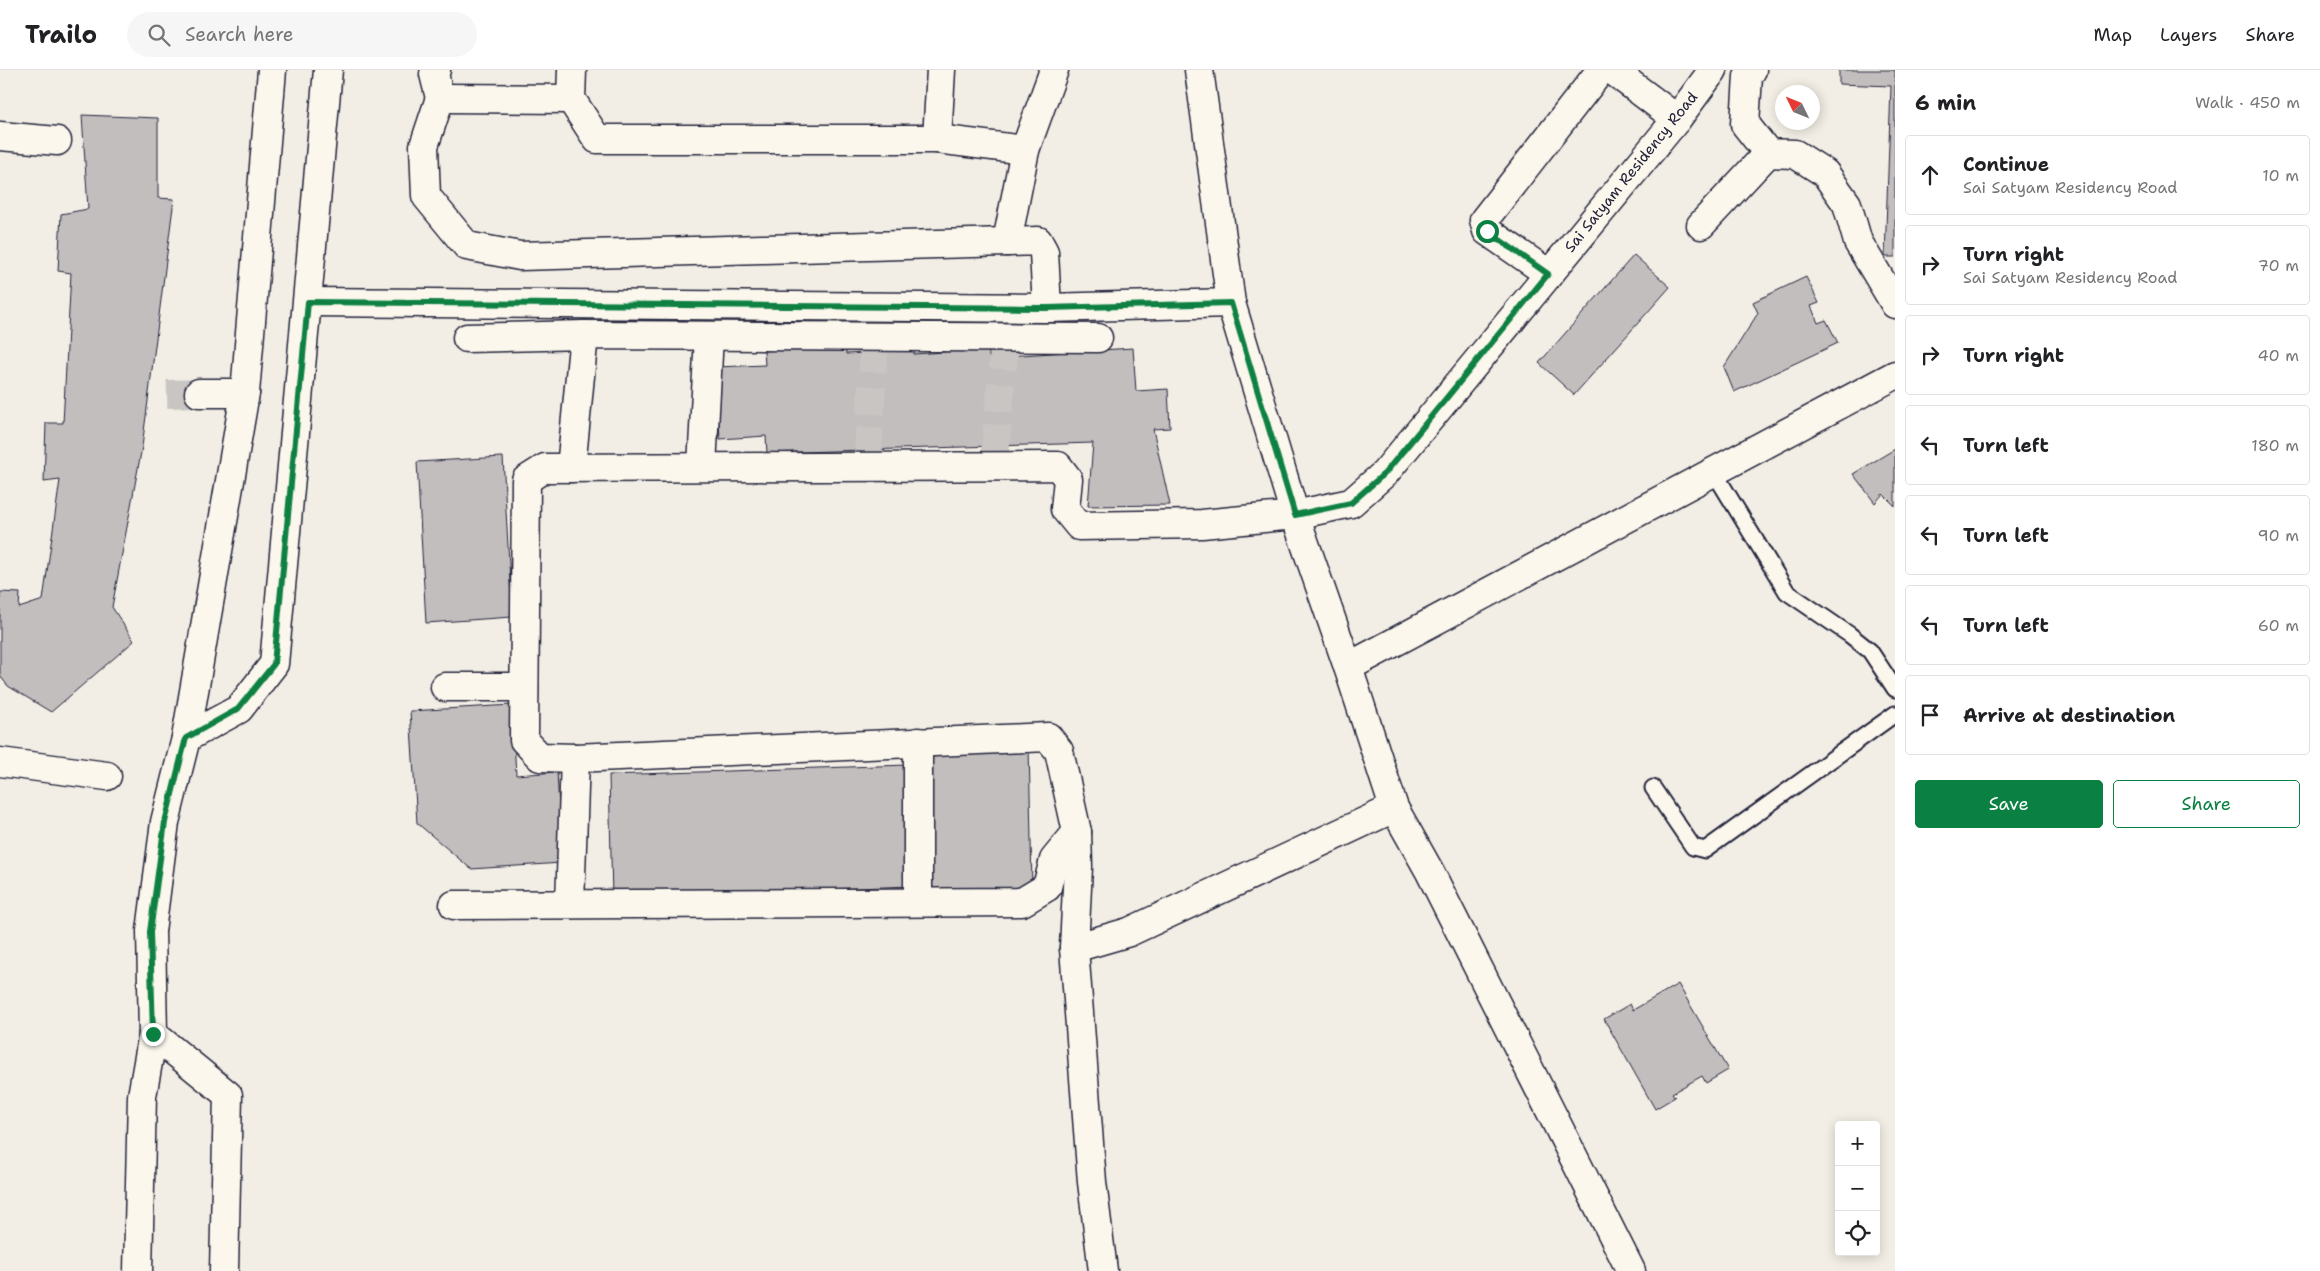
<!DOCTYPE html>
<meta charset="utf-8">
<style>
body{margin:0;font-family:"Shantell Sans",sans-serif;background:#f6f6f6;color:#202124}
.controls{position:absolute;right:15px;bottom:15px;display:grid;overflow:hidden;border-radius:5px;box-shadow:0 2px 12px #0003}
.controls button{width:45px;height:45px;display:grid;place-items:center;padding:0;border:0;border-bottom:1px solid #e0e0e0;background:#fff;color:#202124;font:25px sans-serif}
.compass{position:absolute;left:1775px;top:15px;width:45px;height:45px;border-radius:50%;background:#fff;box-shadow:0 2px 12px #0003;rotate:313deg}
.stop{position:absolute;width:15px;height:15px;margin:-11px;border:4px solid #0b8043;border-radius:50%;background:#fff}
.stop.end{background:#0b8043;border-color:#fff;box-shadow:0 1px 5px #0008}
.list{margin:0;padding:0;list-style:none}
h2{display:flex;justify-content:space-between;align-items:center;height:65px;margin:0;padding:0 20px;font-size:21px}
h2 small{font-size:16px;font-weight:400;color:#757577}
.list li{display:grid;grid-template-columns:32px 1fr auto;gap:15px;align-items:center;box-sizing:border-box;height:80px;margin:0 10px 10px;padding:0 10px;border:1px solid #e0e0e0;border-radius:5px}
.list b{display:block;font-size:19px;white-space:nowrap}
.list p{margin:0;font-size:16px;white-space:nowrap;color:#757577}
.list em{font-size:16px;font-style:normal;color:#757577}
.actions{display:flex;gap:10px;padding:15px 20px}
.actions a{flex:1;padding:11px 0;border:1px solid #0b8043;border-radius:5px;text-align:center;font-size:18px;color:#0b8043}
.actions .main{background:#0b8043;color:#fff}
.icon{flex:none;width:28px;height:28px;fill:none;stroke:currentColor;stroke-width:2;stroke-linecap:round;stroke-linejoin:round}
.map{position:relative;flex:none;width:1895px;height:1201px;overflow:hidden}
header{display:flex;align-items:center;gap:30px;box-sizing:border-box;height:70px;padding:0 25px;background:#fff;border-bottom:1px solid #e0e0e0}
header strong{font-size:24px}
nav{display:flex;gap:28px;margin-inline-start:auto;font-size:18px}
.search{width:350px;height:45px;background:#f6f6f6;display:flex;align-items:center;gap:12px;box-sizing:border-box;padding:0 18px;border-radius:28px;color:#757577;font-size:19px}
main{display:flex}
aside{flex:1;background:#fff}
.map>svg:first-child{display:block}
</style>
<header>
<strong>Trailo</strong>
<div class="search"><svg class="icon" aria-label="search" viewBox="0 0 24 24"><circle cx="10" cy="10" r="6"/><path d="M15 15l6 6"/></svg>Search here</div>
<nav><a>Map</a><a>Layers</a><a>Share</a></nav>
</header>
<main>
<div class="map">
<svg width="1895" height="1201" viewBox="0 0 1895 1201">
<rect width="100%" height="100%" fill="#f2eee5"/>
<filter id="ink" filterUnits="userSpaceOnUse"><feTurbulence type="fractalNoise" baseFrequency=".02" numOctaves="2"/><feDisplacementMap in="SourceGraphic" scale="10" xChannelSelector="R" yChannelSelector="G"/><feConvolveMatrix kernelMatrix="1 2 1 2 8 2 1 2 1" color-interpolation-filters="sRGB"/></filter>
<g filter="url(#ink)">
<g fill="#c2bebe" stroke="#22223b">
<polygon points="1839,0 1895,0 1895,187 1885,187 1891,16 1839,14"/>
<polygon points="82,45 158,48 158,128 174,129 142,377 112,537 134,571 51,642 8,616 0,606 0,522 20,523 19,538 43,530 60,410 44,412 46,353 63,353 71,203 58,201 61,144 88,139"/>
<polygon points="1634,185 1670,217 1574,325 1539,293"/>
<polygon points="1806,207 1819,233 1811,236 1818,253 1826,250 1838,273 1734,322 1724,297 1758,243 1753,232"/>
<polygon points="846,276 846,284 914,280 914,284 989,279 989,287 1133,278 1136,321 1168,319 1170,358 1153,359 1170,435 1088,436 1093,373 767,383 766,366 720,369 716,297 765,295 764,281"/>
<polygon points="1895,379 1895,436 1883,424 1875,433 1853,404"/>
<polygon points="503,387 512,547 426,553 417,392"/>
<polygon points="512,635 516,705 557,702 562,793 471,799 417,753 410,641"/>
<polygon points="1029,676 1032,817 929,821 925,680"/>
<polygon points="908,695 911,816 612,827 609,705"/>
<polygon points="1678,914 1728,1000 1706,1013 1702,1006 1672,1023 1675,1027 1655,1039 1604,949 1630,934 1633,940"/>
</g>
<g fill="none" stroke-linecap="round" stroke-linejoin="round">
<g stroke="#c8c5c3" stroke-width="28" stroke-dasharray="28 14" stroke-linecap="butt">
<polyline points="167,324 199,323"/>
<polyline points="995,383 1004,282"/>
<polyline points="868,386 874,278"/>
</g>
<defs>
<g id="lane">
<polyline points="1714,402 1787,522 1850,565 1870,581 1895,619"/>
<polyline points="1653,718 1693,777 1705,780 1895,644"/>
</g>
<g id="street">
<polyline points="436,0 434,4 440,28 424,76 426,126 467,176 520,186 1007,172"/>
<polyline points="572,0 571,29 597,69 937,69 1025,80 1007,172 1038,171 1044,182 1047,238"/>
<polyline points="1199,0 1231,233 1295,445 1348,597 1394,738 1430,802 1631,1201"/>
<polyline points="1612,0 1677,49"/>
<polyline points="1752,0 1748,6 1745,54 1768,83 1795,84 1825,103 1847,134 1858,172 1895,234"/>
<polyline points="440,28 571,29"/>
<polyline points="0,66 57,71"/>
<polyline points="937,69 941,0"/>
<polyline points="1025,80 1054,0"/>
<polyline points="1701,155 1768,83"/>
<polyline points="1549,204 1487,161 1484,150 1601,0"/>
<polyline points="308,232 1047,238 1231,233"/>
<polyline points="467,268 584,265 1098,268"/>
<polyline points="199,323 245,323"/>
<polyline points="702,396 709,266"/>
<polyline points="571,398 584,265"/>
<polyline points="1348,597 1895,305"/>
<polyline points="445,617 524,617"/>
<polyline points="0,692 107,706"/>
<polyline points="918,832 918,672"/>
<polyline points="570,834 575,688"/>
<polyline points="454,835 1022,832 1047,817 1054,790 1077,762"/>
<polyline points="1074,878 1129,862 1394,738"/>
<polyline points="1103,1201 1092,1112 1074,878 1078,797 1077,762 1059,681 1048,667 575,688 540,687 524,670 526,410 545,398 1058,396 1068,409 1065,439 1079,456 1202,454 1295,445 1351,433 1385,403 1677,49 1713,0"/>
</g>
<g id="secondary">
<polyline points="186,668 239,639 274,594 328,0"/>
<polyline points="153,964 228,1025 224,1201"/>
<polyline points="138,1201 142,1026 153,964 151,861 165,752 186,668 245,323 272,0"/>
</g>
</defs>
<use href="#lane" stroke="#22223b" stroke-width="19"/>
<use href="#street" stroke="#22223b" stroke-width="31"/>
<use href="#secondary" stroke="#22223b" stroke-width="31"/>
<use href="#lane" stroke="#fbf7ec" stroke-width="15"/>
<use href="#street" stroke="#fbf7ec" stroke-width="28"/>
<use href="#secondary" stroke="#fbf7ec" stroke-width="28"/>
</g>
</g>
<g fill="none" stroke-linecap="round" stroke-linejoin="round" filter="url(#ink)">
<polyline stroke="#0b8043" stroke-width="6" points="153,964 150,862 165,752 186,668 238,639 274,594 308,232 1047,238 1231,233 1295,445 1351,433 1385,403 1548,204 1487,161"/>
</g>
<g text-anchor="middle" stroke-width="5" stroke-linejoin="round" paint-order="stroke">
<g font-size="15" fill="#22223b" stroke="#fbf7ec">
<text transform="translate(1631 102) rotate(-51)" y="5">Sai Satyam Residency Road</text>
</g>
</g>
</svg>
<div class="controls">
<button>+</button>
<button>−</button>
<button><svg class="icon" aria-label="locate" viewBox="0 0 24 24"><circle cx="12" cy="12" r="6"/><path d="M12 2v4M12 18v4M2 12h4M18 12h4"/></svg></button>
</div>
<svg class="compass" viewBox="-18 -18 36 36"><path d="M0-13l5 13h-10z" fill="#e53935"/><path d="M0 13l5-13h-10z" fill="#757577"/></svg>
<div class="stop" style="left:1487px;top:161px"></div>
<div class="stop end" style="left:153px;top:964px"></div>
</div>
<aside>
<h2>6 min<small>Walk · 450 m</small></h2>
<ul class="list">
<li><svg class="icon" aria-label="ahead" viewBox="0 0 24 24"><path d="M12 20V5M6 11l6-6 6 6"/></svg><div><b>Continue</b><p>Sai Satyam Residency Road</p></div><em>10 m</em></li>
<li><svg class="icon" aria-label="right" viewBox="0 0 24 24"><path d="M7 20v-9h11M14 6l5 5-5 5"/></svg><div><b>Turn right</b><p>Sai Satyam Residency Road</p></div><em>70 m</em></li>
<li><svg class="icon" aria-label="right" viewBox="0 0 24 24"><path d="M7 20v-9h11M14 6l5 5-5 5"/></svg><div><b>Turn right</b></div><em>40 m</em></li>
<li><svg class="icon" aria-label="left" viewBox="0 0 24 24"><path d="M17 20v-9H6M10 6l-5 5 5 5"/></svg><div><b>Turn left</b></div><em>180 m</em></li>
<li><svg class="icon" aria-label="left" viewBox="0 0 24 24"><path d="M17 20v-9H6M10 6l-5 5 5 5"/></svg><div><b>Turn left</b></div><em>90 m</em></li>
<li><svg class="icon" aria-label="left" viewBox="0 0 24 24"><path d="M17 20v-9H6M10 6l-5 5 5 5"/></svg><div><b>Turn left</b></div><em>60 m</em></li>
<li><svg class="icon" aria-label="arrive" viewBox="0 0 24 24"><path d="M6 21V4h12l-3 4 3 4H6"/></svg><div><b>Arrive at destination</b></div></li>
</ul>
<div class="actions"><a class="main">Save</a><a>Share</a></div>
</aside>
</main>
